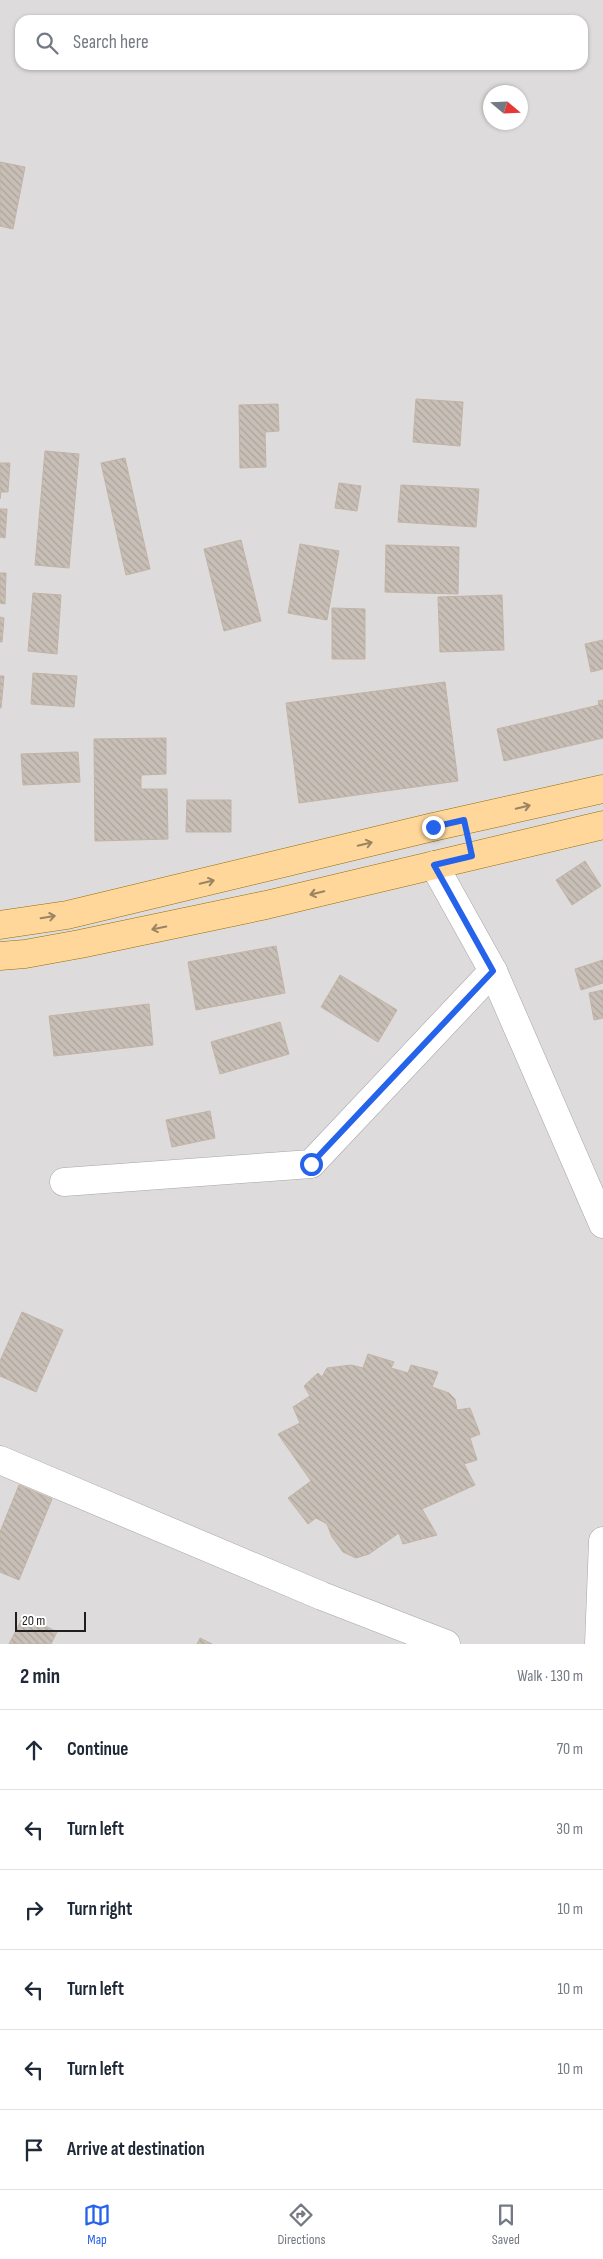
<!DOCTYPE html>
<meta charset="utf-8">
<style>
body{margin:0;font-family:"Sofia Sans Condensed",sans-serif;background:#f6f6f7;color:#1f2937}
.compass{position:absolute;left:483px;top:85px;width:45px;height:45px;border-radius:50%;background:#fff;box-shadow:0 1px 4px #0004;rotate:109deg}
.scale{position:absolute;left:15px;bottom:12px;width:71px;box-sizing:border-box;padding-left:5px;border:2px solid #1f1f1f;border-top:0;font-size:14px;line-height:18px;white-space:nowrap;color:#1f1f1f;-webkit-text-stroke:4px #fff;paint-order:stroke}
.stop{position:absolute;width:15px;height:15px;margin:-11px;border:4px solid #2563eb;border-radius:50%;background:#fff}
.stop.end{background:#2563eb;border-color:#fff;box-shadow:0 1px 5px #0008}
.list{margin:0;padding:0;list-style:none}
h2{display:flex;justify-content:space-between;align-items:center;height:65px;margin:0;padding:0 20px;font-size:21px}
h2 small{font-size:16px;font-weight:400;color:#747a83}
.list li{display:grid;grid-template-columns:32px 1fr auto;gap:15px;align-items:center;box-sizing:border-box;height:80px;padding:0 20px;border-top:1px solid #e0e1e3}
.list b{display:block;font-size:19px;white-space:nowrap}
.list em{font-size:16px;font-style:normal;color:#747a83}
.icon{flex:none;width:28px;height:28px;fill:none;stroke:currentColor;stroke-width:2;stroke-linecap:round;stroke-linejoin:round}
.map{position:relative;flex:none;width:603px;height:1644px;overflow:hidden}
.search{position:absolute;background:#fff;box-shadow:0 1px 4px #0004;left:15px;right:15px;top:15px;height:55px;display:flex;align-items:center;gap:12px;box-sizing:border-box;padding:0 18px;border-radius:15px;color:#747a83;font-size:19px}
.sheet{height:545px;background:#fff}
nav{display:flex;justify-content:space-around;align-items:center;box-sizing:border-box;height:70px;border-top:1px solid #e0e1e3;background:#fff;font-size:14px;color:#747a83}
nav a{display:grid;justify-items:center;gap:2px}
nav .on{color:#2563eb}
.map>svg:first-child{display:block}
</style>
<div class="map">
<svg width="603" height="1644" viewBox="0 0 603 1644">
<defs>
<pattern id="building-back-hatch" width="6" height="6" patternUnits="userSpaceOnUse" patternTransform="scale(1.25)"><rect width="6" height="6" fill="#c8bfb7"/><path d="M-1 5l2 2M0 0l6 6M5-1l2 2" fill="none" stroke="#aba49d"/></pattern>
</defs>
<rect width="100%" height="100%" fill="#f0ede4"/>
<path fill="#dddbdb" fill-rule="evenodd" d="M0,0H603V1644H0ZM20,20H583V65H20ZM490,92H520V122H490Z"/>
<g fill="url(#building-back-hatch)" stroke="#c3b3a5">
<polygon points="0,162 25,167 13,229 0,226"/>
<polygon points="416,399 463,402 460,446 413,442"/>
<polygon points="278,404 279,431 265,432 266,467 240,468 239,405"/>
<polygon points="45,451 79,454 69,568 35,565"/>
<polygon points="125,458 150,569 126,575 101,463"/>
<polygon points="0,463 10,463 8,492 1,492 0,499"/>
<polygon points="339,483 361,486 357,511 335,508"/>
<polygon points="401,485 479,489 476,527 398,522"/>
<polygon points="0,509 7,509 5,538 0,537"/>
<polygon points="241,540 261,621 224,631 204,549"/>
<polygon points="300,544 339,551 327,620 288,613"/>
<polygon points="386,545 459,547 458,594 385,592"/>
<polygon points="0,573 6,573 5,604 0,603"/>
<polygon points="33,593 61,595 57,654 28,651"/>
<polygon points="502,595 504,650 440,652 438,597"/>
<polygon points="332,608 365,609 365,659 332,659"/>
<polygon points="0,617 4,618 2,642 0,642"/>
<polygon points="603,640 603,669 591,672 585,644"/>
<polygon points="33,673 77,676 74,707 31,704"/>
<polygon points="0,676 4,676 1,708 0,708"/>
<polygon points="445,682 458,781 299,803 286,703"/>
<polygon points="603,700 603,738 504,761 497,729 599,705 598,701"/>
<polygon points="166,738 166,774 141,775 141,789 167,789 168,839 95,841 94,739"/>
<polygon points="78,752 80,782 23,785 21,754"/>
<polygon points="187,800 231,800 231,832 186,832"/>
<polygon points="585,861 601,886 572,905 556,880"/>
<polygon points="276,946 285,993 196,1010 188,962"/>
<polygon points="603,960 603,983 581,990 575,969"/>
<polygon points="340,975 397,1010 378,1042 321,1007"/>
<polygon points="603,990 603,1018 594,1020 589,993"/>
<polygon points="149,1004 153,1045 54,1056 49,1016"/>
<polygon points="280,1022 289,1054 220,1074 211,1042"/>
<polygon points="210,1111 215,1138 172,1147 166,1120"/>
<polygon points="22,1312 63,1330 36,1392 0,1376 0,1361"/>
<polygon points="368,1354 394,1362 391,1368 408,1373 411,1365 438,1372 432,1387 449,1393 455,1399 457,1410 470,1408 480,1434 470,1438 477,1460 464,1464 475,1485 422,1509 437,1535 403,1544 399,1533 369,1554 356,1558 343,1552 332,1537 327,1524 316,1518 308,1524 288,1498 311,1481 278,1434 300,1423 293,1407 310,1396 304,1386 318,1373 322,1377 327,1368 351,1365 363,1368"/>
<polygon points="19,1485 52,1499 19,1580 0,1572 0,1532"/>
<polygon points="24,1615 57,1632 51,1644 9,1644"/>
<polygon points="200,1638 212,1644 197,1644"/>
</g>
<g fill="none" stroke-linecap="round" stroke-linejoin="round">
<defs>
<g id="minor">
<polyline points="434,865 493,971 603,1224"/>
<polyline points="64,1182 311,1164 493,971"/>
<polyline points="0,1460 322,1596 446,1644"/>
<polyline points="599,1644 603,1541"/>
</g>
<g id="major">
<polyline points="0,925 67,915 433,827 603,789"/>
<polyline points="0,956 25,954 80,944 266,905 603,825"/>
</g>
</defs>
<use href="#minor" stroke="#a6a6a6" stroke-width="29"/>
<use href="#major" stroke="#996c00" stroke-width="29"/>
<use href="#minor" stroke="#fff" stroke-width="28"/>
<use href="#major" stroke="#ffd79a" stroke-width="28"/>
</g>
<defs><path id="oneway-shaft" d="M-6 0H5M1.5-3L5.5 0L1.5 3" fill="none" stroke-width="1.6" stroke-linecap="round" stroke-linejoin="round" transform="scale(1.25)"/></defs>
<g stroke="#9a8463">
<use href="#oneway-shaft" transform="translate(523 807) rotate(-13)"/>
<use href="#oneway-shaft" transform="translate(365 844) rotate(-14)"/>
<use href="#oneway-shaft" transform="translate(207 882) rotate(-13)"/>
<use href="#oneway-shaft" transform="translate(317 893) rotate(167)"/>
<use href="#oneway-shaft" transform="translate(48 917) rotate(-9)"/>
<use href="#oneway-shaft" transform="translate(159 928) rotate(168)"/>
</g>
<g fill="none" stroke-linecap="round" stroke-linejoin="round">
<polyline stroke="#2563eb" stroke-width="6" points="311,1164 493,971 434,865 472,856 464,820 433,827"/>
</g>
</svg>
<svg class="compass" viewBox="-18 -18 36 36"><path d="M0-13l5 13h-10z" fill="#e53935"/><path d="M0 13l5-13h-10z" fill="#747a83"/></svg>
<div class="scale">20 m</div>
<div class="stop" style="left:311px;top:1164px"></div>
<div class="stop end" style="left:433px;top:827px"></div>
<div class="search"><svg class="icon" aria-label="search" viewBox="0 0 24 24"><circle cx="10" cy="10" r="6"/><path d="M15 15l6 6"/></svg>Search here</div>
</div>
<section class="sheet">
<h2>2 min<small>Walk · 130 m</small></h2>
<ul class="list">
<li><svg class="icon" aria-label="ahead" viewBox="0 0 24 24"><path d="M12 20V5M6 11l6-6 6 6"/></svg><div><b>Continue</b></div><em>70 m</em></li>
<li><svg class="icon" aria-label="left" viewBox="0 0 24 24"><path d="M17 20v-9H6M10 6l-5 5 5 5"/></svg><div><b>Turn left</b></div><em>30 m</em></li>
<li><svg class="icon" aria-label="right" viewBox="0 0 24 24"><path d="M7 20v-9h11M14 6l5 5-5 5"/></svg><div><b>Turn right</b></div><em>10 m</em></li>
<li><svg class="icon" aria-label="left" viewBox="0 0 24 24"><path d="M17 20v-9H6M10 6l-5 5 5 5"/></svg><div><b>Turn left</b></div><em>10 m</em></li>
<li><svg class="icon" aria-label="left" viewBox="0 0 24 24"><path d="M17 20v-9H6M10 6l-5 5 5 5"/></svg><div><b>Turn left</b></div><em>10 m</em></li>
<li><svg class="icon" aria-label="arrive" viewBox="0 0 24 24"><path d="M6 21V4h12l-3 4 3 4H6"/></svg><div><b>Arrive at destination</b></div></li>
</ul>
</section>
<nav>
<a class="on"><svg class="icon" aria-label="map" viewBox="0 0 24 24"><path d="M3 6l6-2 6 2 6-2v14l-6 2-6-2-6 2zM9 4v14M15 6v14"/></svg>Map</a>
<a><svg class="icon" aria-label="directions" viewBox="0 0 24 24"><path d="M12 3l9 9-9 9-9-9zM9 14v-3h6M13 9l2 2-2 2"/></svg>Directions</a>
<a><svg class="icon" aria-label="saved" viewBox="0 0 24 24"><path d="M7 4h10v16l-5-4-5 4z"/></svg>Saved</a>
</nav>
